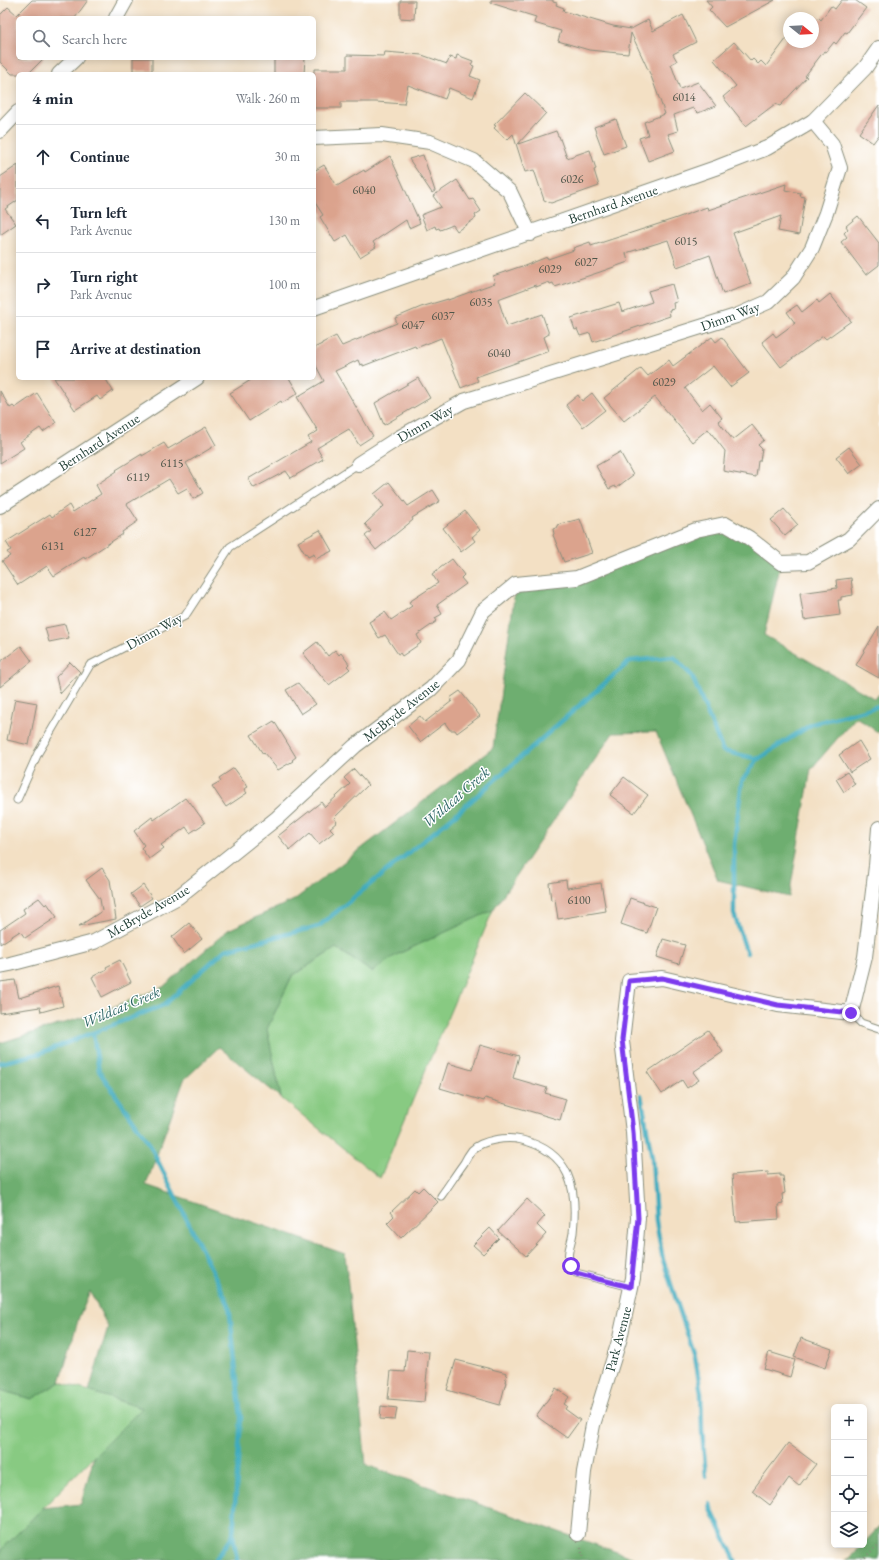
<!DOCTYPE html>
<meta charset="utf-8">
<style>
body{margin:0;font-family:"EB Garamond",serif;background:#f2f2f3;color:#1f2937}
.controls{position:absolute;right:12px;bottom:12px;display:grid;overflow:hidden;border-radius:6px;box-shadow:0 2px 10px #0003}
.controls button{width:36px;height:36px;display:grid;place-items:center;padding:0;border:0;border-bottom:1px solid #e0e1e3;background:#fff;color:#1f2937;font:20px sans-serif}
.compass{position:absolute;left:783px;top:12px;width:36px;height:36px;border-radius:50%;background:#fff;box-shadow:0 2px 10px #0003;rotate:108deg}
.stop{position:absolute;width:12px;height:12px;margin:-9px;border:3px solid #7c3aed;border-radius:50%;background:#fff}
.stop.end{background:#7c3aed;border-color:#fff;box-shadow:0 1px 4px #0008}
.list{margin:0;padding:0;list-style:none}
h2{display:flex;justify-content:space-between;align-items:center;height:52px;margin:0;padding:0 16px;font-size:17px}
h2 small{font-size:13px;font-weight:400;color:#747a83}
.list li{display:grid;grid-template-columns:26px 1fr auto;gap:12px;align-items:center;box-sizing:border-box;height:64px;padding:0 16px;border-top:1px solid #e0e1e3}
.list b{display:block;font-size:15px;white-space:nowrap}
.list p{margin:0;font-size:13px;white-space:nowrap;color:#747a83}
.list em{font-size:13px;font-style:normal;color:#747a83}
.icon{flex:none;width:22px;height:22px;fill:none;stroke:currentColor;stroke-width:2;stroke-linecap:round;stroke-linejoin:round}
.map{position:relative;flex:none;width:879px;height:1560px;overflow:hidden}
.search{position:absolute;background:#fff;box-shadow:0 2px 10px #0003;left:16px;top:16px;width:300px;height:44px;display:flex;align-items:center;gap:10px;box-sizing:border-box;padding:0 14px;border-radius:6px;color:#747a83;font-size:15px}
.panel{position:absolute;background:#fff;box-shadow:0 2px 10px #0003;left:16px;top:72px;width:300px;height:308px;border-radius:6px}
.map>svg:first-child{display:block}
</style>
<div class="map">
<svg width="879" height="1560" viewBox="0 0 879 1560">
<rect width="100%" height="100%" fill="#fff"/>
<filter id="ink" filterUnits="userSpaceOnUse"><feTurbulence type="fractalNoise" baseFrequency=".025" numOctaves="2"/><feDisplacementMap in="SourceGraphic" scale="8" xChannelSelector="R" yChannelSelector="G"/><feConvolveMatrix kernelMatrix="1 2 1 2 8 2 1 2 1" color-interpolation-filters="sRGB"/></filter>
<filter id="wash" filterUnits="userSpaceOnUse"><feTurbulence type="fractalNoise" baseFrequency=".012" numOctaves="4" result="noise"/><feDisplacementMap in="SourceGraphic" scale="16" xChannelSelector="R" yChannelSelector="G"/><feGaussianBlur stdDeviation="0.9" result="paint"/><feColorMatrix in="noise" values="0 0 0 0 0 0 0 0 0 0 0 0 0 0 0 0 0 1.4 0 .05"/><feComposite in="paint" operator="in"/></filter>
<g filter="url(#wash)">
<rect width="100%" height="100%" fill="#f3e0c4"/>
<g fill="#88ca82" stroke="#54845b">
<polygon points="493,910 380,1178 281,1098 267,1029 292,976 336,948 372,972 396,955"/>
<polygon points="60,1382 142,1408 0,1551 0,1390 32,1399"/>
</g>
<g fill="#6eae70" stroke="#467652">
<polygon points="725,524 781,563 764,635 875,699 879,694 879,733 856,717 811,769 789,897 718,880 656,732 613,733 493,910 396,955 372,972 336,948 292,976 267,1029 281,1098 219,1047 184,1080 146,1185 345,1254 366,1465 640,1560 0,1560 0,1551 43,1508 81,1504 94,1456 142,1408 89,1391 108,1327 90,1291 79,1317 60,1382 32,1399 0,1390 0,1043 103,1011 163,987 228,930 294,900 493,748 516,584 577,578"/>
<polygon points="879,1527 879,1560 846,1560 850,1558 862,1545 864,1545 864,1543"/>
</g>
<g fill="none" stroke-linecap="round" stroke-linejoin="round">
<g stroke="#3fabbe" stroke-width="4.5">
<polyline points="747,953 734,914 734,845 742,781 758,759"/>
<polyline points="93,1033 99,1071 149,1143 229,1305 241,1418 233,1535 237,1560"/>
<polyline points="0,1063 41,1053 164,1005 225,950 319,926 455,815 630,661 674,657 692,676 723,751 758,759 812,724 879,706"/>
<polyline points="641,1095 652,1158 656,1221 663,1260 695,1357 701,1393 702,1431 706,1477"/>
<polyline points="710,1504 711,1509 735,1560"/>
<polyline points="215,1560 233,1535"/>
</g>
</g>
<g id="blocks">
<g fill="#dba38d">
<polygon points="32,0 88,0 75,18 18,18 18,58 44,58 28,74 12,74 0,62 0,15 8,7 17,15"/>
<polygon points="491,0 553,0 553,2 557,3 556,5 564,8 563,11 613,26 631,29 648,20 653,31 683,15 696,42 673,54 677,61 671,64 680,89 698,82 716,106 698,113 693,108 674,115 678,131 668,134 675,151 648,161 639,138 648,135 644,122 665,114 651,76 631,33 628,54 589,50 558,41 561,31 534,23 536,17 491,3"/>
<polygon points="706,0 775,0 725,27 709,10 712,7"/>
<polygon points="842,0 855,0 866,8 847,33 845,32 836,44 834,42 826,52 824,51 805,76 807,77 780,106 775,104 746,126 723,97 736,86 714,60 734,42 751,61 753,59 758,64 761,61 766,66 787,38 789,40 789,42 813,42 813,24 818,17 821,20 831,6 835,9"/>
<polygon points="400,1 415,1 414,19 400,18"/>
<polygon points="385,52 422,55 447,64 450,57 456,59 457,55 473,61 471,65 474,66 470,76 480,80 473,98 449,88 445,99 408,85 404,104 376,102 341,102 341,108 314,108 314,69 347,69 347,55 384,56"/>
<rect x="133" y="58" width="19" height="13"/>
<polygon points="274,58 305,58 304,74 274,74"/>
<polygon points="525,93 546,113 518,144 556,131 558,136 559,136 567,158 590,150 596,169 594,170 599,186 551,203 544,200 534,170 525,172 513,134 507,140 494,128 496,126 494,125"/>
<polygon points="879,105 879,135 873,143 859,133"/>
<polygon points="616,119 626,146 604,154 594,127"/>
<polygon points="423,155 435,191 432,193 409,159"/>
<polygon points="390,156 420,223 409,228 406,220 373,242 376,247 360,257 347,235 335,242 320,217 323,215 314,201 314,171 324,165 337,186 364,170 365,172"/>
<polygon points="18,165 18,200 5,209 16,224 0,235 0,177"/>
<polygon points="457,180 470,200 473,199 481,211 475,215 476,218 457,231 453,225 440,230 439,228 436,229 435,226 427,230 421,215 441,207 433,196"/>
<polygon points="786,184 785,190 801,193 800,196 805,197 799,235 778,231 781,216 733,233 751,284 723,294 710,255 677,267 668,240 626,253 628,262 600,272 555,287 553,283 550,284 549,282 536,287 536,285 498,299 507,326 542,314 549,334 544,337 549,351 476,377 478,381 461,388 441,338 416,348 415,346 363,366 363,364 360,365 358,360 335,371 373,436 359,445 349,429 317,448 323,459 291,478 286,471 254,488 248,479 311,442 308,437 318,431 297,397 324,381 314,362 314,348 322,344 322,343 336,336 342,346 397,323 395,318 421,307 448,299 448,300 495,283 493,276 522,266 522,267 547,257 548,259 574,250 573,248 590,242 591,246 674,219 707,207 708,210"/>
<polygon points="858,216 879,243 879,265 866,275 841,242 847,237 844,233 848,229 846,226"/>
<polygon points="672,284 677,302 673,303 674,309 669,310 670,316 593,342 590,333 580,336 577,329 575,330 571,318 619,303 622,312 652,302 648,291"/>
<polygon points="830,294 851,321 826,339 823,336 781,367 762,342 773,333 776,337 795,323 787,312 797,305 802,312 817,300 819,303"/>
<polygon points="712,337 716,342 722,337 749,373 730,387 713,366 685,388 702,410 710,403 722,418 718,421 733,440 752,425 764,440 758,445 762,449 760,461 758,461 756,477 723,471 725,451 708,429 692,442 655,397 624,421 604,398 641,368 648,376 669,360 673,366"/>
<polygon points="54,378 105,378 113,391 100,400 97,396 75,410"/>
<polygon points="254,378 289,378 298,393 282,403 281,401 249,421 230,393"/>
<polygon points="418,378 430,398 384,425 375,403"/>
<polygon points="0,391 10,408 13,406 15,408 37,393 56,423 43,432 40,428 20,442 24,448 0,463"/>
<polygon points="592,393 605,410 583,427 566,405 578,395 582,401"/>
<polygon points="206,427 216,445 186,463 203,493 193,499 187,488 178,493 169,479 127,504 138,521 122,532 123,534 85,559 84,557 54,576 47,566 18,585 2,561 10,556 7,552 11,550 6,542 50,514 52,517 69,505 73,512 101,494 96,485 117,471 116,470 142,454 142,456 164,443 168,449"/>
<polygon points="849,447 862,464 849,474 836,457"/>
<polygon points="620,452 633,475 616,488 615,486 609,489 596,466"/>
<polygon points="389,482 408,506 433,490 440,501 412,518 413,520 376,550 365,536 371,531 365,524 384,506 374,494"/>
<polygon points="784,509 798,525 785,536 771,520"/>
<polygon points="465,511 480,530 472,537 475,541 461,552 443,528"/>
<polygon points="580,519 592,553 564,562 553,535 554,534 553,529 558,527 557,525"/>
<polygon points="320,530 332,551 316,559 314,554 308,557 306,553 305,554 298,542"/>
<polygon points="452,559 464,575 461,578 466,584 437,605 442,614 435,618 437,621 417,635 421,643 402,656 400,653 398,654 385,635 379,638 369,622 385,612 391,620 412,606 409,602 438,583 432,574"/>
<polygon points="851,578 853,595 841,597 841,600 838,600 840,615 804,620 800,593 837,588 836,580"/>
<polygon points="65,624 69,638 49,642 45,628"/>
<polygon points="879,626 879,678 856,665"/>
<polygon points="317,642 328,656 335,650 339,655 341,653 349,664 347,666 350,669 329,685 303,653"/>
<polygon points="21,646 32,661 0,687 0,662"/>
<polygon points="70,662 80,672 60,694 56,677"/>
<polygon points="298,683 316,704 301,714 286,690"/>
<polygon points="460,691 480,716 457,733 455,730 450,730 445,723 420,742 408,726 420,716 425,722 452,701 450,698"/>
<polygon points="15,699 37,703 29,745 7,740"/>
<polygon points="274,721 296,757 292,760 293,761 278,770 264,753 263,754 251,735"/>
<polygon points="859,741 870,759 850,772 839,755"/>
<polygon points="234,768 248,787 244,789 247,793 226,807 212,786 221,781 219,778"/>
<polygon points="354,769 368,785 334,818 337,822 330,828 334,832 319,844 310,833 290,850 278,836 321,802 325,807 350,784 344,778"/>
<polygon points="847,772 855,784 844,792 836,779"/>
<polygon points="624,777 648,795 634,813 610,795"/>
<polygon points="185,798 189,803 190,802 205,823 190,833 186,827 161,845 164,848 149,859 141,848 144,845 134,831 152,817 154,820"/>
<polygon points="102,868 110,880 116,919 79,926 102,911 100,899 86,880"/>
<polygon points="566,880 567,888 601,883 606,911 558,919 555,899 551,900 549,883"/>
<polygon points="143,885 152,898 140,906 131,894"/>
<polygon points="39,898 45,905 47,903 57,917 25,938 20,931 0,944 0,930 25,913 23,909"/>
<polygon points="630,898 656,907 647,933 621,924"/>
<polygon points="189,923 202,939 184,954 172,937"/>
<polygon points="663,939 685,945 679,964 657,957"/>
<polygon points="120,960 131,982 102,997 92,977 107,969 106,967"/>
<polygon points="15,980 19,998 58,986 63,1006 41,1012 40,1007 0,1013 0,982"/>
<polygon points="708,1030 723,1052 693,1072 699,1080 687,1088 682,1080 662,1094 647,1072"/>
<polygon points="480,1045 519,1056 513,1078 547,1088 545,1093 566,1099 560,1120 485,1098 484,1101 440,1088 448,1063 472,1070"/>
<polygon points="768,1172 768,1175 780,1174 780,1176 783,1176 785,1193 782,1194 783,1204 778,1205 779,1219 736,1222 732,1175"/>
<polygon points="423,1187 438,1202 401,1238 387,1223 394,1216 391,1212 415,1189 418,1192"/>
<polygon points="527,1199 545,1216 537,1225 546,1234 526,1256 498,1231"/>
<polygon points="490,1228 499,1238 483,1254 473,1245"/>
<polygon points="801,1338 832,1349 825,1368 794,1357"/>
<polygon points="407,1350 429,1352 424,1402 388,1399 391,1371 405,1372"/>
<polygon points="769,1352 795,1360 790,1377 764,1369"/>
<polygon points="456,1360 507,1373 505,1382 506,1382 500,1405 447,1390"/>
<polygon points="556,1388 569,1397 564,1404 567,1406 565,1409 580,1420 567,1438 536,1416"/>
<polygon points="381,1406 397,1408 395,1420 380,1419"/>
<polygon points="788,1443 816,1464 799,1486 789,1478 770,1505 752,1491"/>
</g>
</g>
</g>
<g filter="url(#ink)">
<use href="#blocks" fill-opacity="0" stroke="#898e7c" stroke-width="1"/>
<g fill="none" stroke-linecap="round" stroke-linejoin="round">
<defs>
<g id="service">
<polyline points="17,800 38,753 90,665 185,616 230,547 358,464"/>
<polyline points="851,1013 861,1023 879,1029"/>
<path d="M441,1196C449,1185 456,1174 464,1163C466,1159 469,1154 472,1150C483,1140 507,1136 522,1140C570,1152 578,1188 573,1233C570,1251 563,1256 576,1273L631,1287"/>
</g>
<g id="minor">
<polyline points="116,18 126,0"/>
<polyline points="59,74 76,58"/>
<polyline points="0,131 18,112"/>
<polyline points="314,138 382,135 430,142 474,161 510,192 530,234"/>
<polyline points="314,308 718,167 767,148 813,121 865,68 879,48"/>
<polyline points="358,464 400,437 464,401 736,316 768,302 793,278 812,248 826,213 840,168 832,144 813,121"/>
<polyline points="0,506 197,378"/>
<polyline points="0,966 10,964 94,942 178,897 277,818 355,746 431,689 459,660 483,611 516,584 577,578 696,530 725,524 749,538 781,563 808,562 849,539 879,509"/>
<polyline points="578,1534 584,1472 593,1425 620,1338 633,1278 638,1218 633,1132 622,1041 629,981 662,978 778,1005 851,1013 865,957 876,866 879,828"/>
</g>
</defs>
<use href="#service" stroke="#898e7c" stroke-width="9"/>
<use href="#minor" stroke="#898e7c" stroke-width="16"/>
<g stroke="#898e7c" stroke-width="2.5" stroke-dasharray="1 3" stroke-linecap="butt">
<polyline points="581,1548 583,1560"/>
<polyline points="862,1560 879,1544"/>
</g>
<use href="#service" stroke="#fff" stroke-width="7"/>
<use href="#minor" stroke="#fff" stroke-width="14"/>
</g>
</g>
<g fill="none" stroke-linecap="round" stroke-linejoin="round" filter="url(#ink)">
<polyline stroke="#7c3aed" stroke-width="5" points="571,1266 576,1273 598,1279 631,1287 638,1218 633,1132 622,1040 629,981 662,978 778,1005 851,1013"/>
</g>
<g text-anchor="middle" stroke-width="3" stroke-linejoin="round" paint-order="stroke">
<g font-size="12" fill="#4e564a">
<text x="684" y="101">6014</text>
<text x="572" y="183">6026</text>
<text x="364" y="194">6040</text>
<text x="686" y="245">6015</text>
<text x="586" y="266">6027</text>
<text x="550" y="273">6029</text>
<text x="481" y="306">6035</text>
<text x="443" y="320">6037</text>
<text x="413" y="329">6047</text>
<text x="499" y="357">6040</text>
<text x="664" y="386">6029</text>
<text x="172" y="467">6115</text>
<text x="138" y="481">6119</text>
<text x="85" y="536">6127</text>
<text x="53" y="550">6131</text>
<text x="579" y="904">6100</text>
</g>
<g font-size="14" fill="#1f3d34" stroke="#fff">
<text transform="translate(613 204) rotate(-19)" y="5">Bernhard Avenue</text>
<text transform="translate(730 316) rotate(-20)" y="5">Dimm Way</text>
<text transform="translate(425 423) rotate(-30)" y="5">Dimm Way</text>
<text transform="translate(99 442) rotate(-33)" y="5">Bernhard Avenue</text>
<text transform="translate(154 631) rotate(-29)" y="5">Dimm Way</text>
<text transform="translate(401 710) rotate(-38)" y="5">McBryde Avenue</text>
<text transform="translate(148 911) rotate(-30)" y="5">McBryde Avenue</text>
<text transform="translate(618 1339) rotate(-75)" y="5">Park Avenue</text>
</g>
<g font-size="15" font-style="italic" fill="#2a6464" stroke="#fff">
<text transform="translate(456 797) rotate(-41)" y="5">Wildcat Creek</text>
<text transform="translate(121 1007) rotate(-23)" y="5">Wildcat Creek</text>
</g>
</g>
</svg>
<div class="controls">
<button>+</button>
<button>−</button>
<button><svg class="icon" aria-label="locate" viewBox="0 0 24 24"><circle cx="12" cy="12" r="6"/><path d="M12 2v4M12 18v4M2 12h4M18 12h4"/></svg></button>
<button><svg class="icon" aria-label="layers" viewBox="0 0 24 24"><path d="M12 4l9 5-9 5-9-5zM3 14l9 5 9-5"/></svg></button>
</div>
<svg class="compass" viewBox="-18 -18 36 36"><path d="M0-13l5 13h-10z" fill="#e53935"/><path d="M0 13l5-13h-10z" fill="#747a83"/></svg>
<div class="stop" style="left:571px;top:1266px"></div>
<div class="stop end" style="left:851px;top:1013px"></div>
<div class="search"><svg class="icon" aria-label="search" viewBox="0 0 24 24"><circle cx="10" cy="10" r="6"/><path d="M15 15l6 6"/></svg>Search here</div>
<section class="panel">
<h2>4 min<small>Walk · 260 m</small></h2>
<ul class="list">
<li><svg class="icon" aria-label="ahead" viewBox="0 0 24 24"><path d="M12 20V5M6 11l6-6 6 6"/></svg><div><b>Continue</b></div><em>30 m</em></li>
<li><svg class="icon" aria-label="left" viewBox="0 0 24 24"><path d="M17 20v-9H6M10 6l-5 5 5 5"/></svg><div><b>Turn left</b><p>Park Avenue</p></div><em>130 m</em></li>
<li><svg class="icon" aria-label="right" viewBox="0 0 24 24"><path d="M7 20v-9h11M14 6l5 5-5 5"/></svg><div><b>Turn right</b><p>Park Avenue</p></div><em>100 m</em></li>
<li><svg class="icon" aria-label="arrive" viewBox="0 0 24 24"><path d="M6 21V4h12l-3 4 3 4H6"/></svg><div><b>Arrive at destination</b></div></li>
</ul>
</section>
</div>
